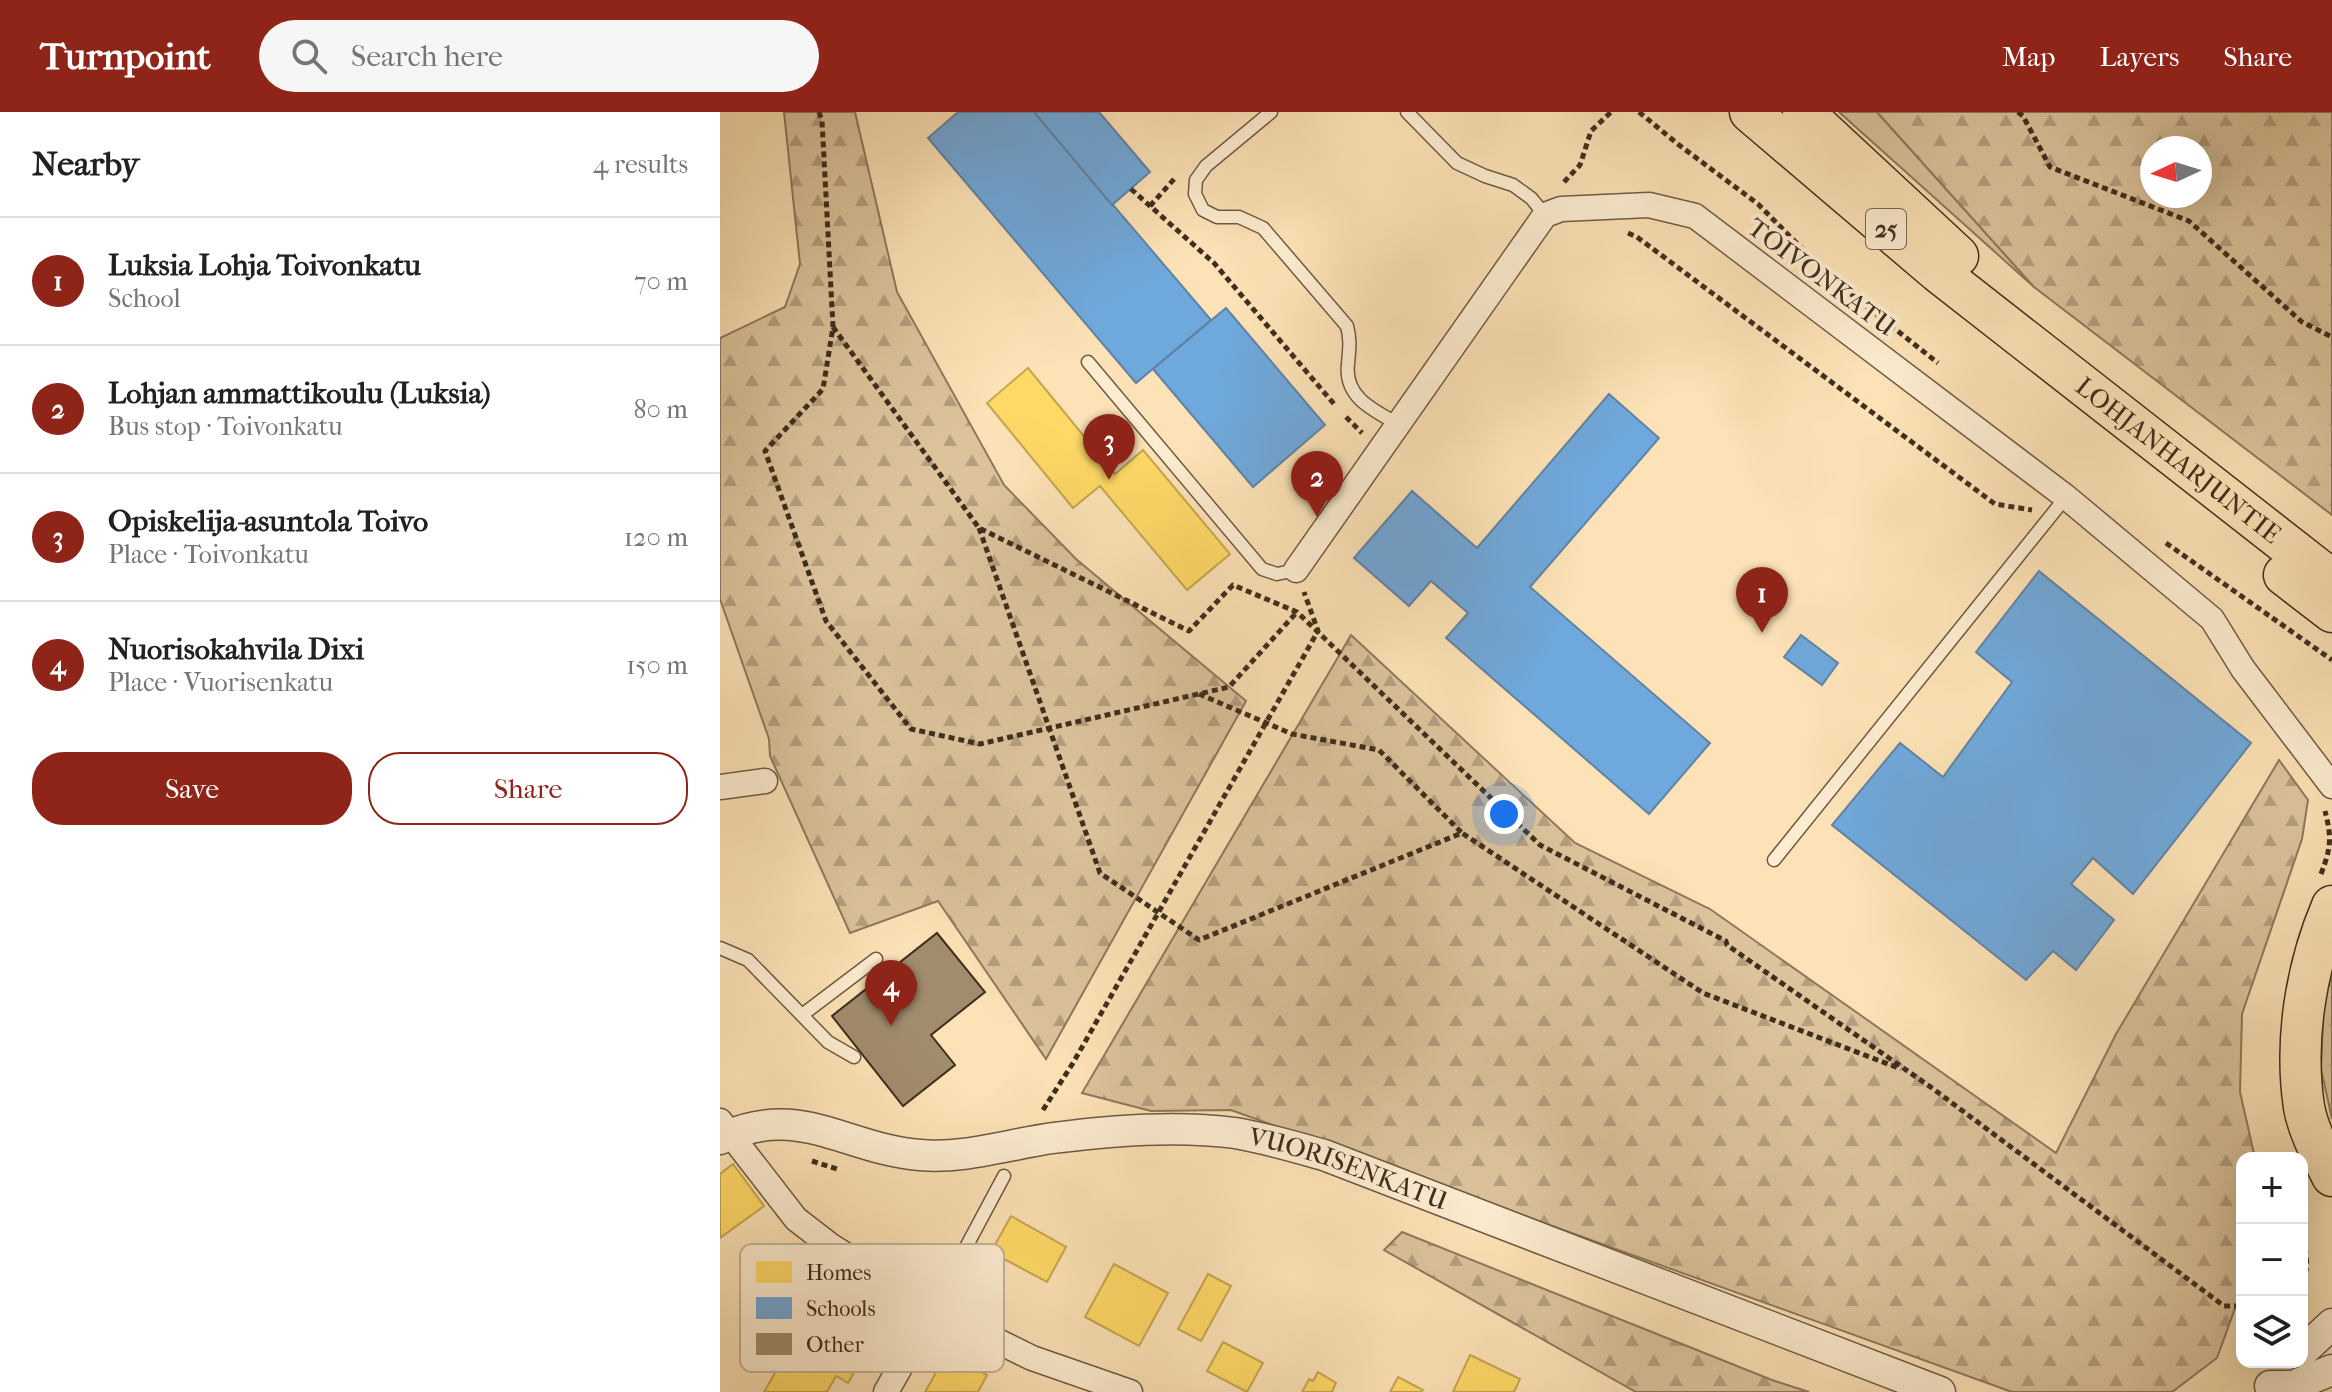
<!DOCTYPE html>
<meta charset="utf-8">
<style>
body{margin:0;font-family:"IM FELL French Canon",serif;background:#f6f6f6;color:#202124}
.controls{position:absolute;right:24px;bottom:24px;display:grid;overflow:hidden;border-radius:16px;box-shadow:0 8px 32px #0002}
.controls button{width:72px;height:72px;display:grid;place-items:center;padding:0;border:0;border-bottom:2px solid #e0e0e0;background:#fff;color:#202124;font:40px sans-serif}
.compass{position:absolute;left:1420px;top:24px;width:72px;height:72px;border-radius:50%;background:#fff;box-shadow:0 8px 32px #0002;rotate:266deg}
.you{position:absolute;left:784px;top:702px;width:28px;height:28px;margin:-20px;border:6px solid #fff;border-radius:50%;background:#1a73e8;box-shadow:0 0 0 12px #1a73e833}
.badge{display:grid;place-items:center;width:52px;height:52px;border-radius:50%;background:#8f2418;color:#fff;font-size:26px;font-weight:700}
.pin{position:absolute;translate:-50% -66px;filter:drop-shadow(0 2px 4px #0008)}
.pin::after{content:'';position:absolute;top:42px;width:28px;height:24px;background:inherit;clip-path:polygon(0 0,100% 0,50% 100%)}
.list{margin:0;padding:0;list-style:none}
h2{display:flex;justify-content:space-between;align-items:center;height:104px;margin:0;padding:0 32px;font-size:34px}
h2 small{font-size:26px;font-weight:400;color:#757577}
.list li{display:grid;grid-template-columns:52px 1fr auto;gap:24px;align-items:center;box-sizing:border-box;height:128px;padding:0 32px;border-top:2px solid #e0e0e0}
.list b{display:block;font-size:30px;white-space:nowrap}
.list p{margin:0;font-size:26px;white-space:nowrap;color:#757577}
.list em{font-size:26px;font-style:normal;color:#757577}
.actions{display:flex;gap:16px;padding:24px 32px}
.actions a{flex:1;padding:18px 0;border:2px solid #8f2418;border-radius:32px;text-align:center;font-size:28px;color:#8f2418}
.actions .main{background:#8f2418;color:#fff}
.icon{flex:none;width:44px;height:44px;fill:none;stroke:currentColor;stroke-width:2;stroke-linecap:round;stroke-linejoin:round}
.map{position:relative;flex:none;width:1612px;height:1280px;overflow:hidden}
header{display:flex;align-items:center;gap:48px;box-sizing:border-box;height:112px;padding:0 40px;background:#8f2418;color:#fff}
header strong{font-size:38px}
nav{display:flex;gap:44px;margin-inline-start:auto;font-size:28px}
.search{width:560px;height:72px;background:#f6f6f6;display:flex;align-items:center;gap:20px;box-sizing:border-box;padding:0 28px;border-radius:44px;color:#757577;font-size:30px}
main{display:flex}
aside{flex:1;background:#fff}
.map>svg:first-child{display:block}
</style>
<header>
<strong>Turnpoint</strong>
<div class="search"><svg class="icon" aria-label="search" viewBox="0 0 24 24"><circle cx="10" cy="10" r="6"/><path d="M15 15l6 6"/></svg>Search here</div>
<nav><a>Map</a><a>Layers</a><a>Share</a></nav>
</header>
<main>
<aside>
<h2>Nearby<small>4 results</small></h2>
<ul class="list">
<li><span class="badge">1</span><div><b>Luksia Lohja Toivonkatu</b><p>School</p></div><em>70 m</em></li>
<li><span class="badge">2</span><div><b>Lohjan ammattikoulu (Luksia)</b><p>Bus stop · Toivonkatu</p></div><em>80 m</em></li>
<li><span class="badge">3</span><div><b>Opiskelija-asuntola Toivo</b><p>Place · Toivonkatu</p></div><em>120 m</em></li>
<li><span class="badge">4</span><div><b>Nuorisokahvila Dixi</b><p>Place · Vuorisenkatu</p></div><em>150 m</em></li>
</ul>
<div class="actions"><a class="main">Save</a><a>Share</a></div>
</aside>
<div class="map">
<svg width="1612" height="1280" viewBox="0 0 1612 1280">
<defs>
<pattern id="forest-firs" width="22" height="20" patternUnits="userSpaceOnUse" patternTransform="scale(2)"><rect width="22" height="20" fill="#dcc39c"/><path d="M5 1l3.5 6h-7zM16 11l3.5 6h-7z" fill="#b49f7f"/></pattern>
</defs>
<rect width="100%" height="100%" fill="#fce2b6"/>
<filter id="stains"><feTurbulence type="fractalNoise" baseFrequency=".0025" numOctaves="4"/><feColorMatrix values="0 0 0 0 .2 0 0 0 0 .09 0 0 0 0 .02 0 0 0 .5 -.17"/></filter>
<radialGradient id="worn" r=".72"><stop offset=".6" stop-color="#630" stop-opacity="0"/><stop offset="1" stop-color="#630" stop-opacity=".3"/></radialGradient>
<polygon fill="#dcc39c" stroke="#8e785d" stroke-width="2" points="1119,0 1157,0 1314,175"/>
<g fill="url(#forest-firs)" stroke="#8e785d" stroke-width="2" fill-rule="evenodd">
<polygon points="64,0 135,0 177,180 284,373 356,447 526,589 326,947 218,789 130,821 50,644 49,627 0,487 0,226 65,195 80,152"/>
<path d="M1157,0H1612V403L1314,175ZM1480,36V84H1432V36Z"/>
<polygon points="631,523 855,731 990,797 1336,1041 1396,922 1559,648 1588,688 1582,727 1522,902 1520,980 1535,1046 1522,1046 1522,1177 1497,1246 1452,1280 1292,1280 511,998 431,999 362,981"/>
<polygon points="1612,862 1612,1007 1601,957 1604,884"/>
<polygon points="682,1120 1052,1268 1089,1280 916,1280 664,1138"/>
</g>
<g fill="#ffd966" stroke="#c5a650" stroke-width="2">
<polygon points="308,256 395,362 423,338 510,442 467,478 380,374 353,396 267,291"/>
<polygon points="13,1052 44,1094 0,1126 0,1062"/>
<polygon points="291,1104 346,1135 327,1170 271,1140"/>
<polygon points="394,1152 448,1181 419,1234 365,1205"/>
<polygon points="488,1162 511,1174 481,1229 458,1217"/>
<polygon points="111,1184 161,1213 128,1271 116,1264 107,1280 44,1280 70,1235 78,1240"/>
<polygon points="503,1230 543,1251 527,1280 487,1259"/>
<polygon points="227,1241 267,1263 258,1280 205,1280"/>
<polygon points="750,1243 800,1267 794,1280 733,1280"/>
<polygon points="598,1260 616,1271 612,1280 582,1280 589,1267 593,1269"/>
<polygon points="678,1265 703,1278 701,1280 670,1280"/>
</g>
<g fill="#6fa8dc" stroke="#6183a3" stroke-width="2">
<polygon points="238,0 314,0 491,208 416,271 208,26"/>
<polygon points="314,0 379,0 430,60 392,93"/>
<polygon points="506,196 605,313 533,375 433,257"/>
<polygon points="889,282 939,326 810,475 990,631 929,702 726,526 748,501 711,469 689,494 634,446 692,379 757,436"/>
<polygon points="1319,459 1531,631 1413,782 1373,746 1351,772 1394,808 1356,858 1333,839 1306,868 1112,713 1180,631 1223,665 1292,570 1256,540"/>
<polygon points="1081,523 1118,551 1102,573 1064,545"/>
</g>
<polygon fill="#a18c6d" stroke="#3f2e1e" stroke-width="2" points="217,821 265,880 211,923 235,953 183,994 112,904"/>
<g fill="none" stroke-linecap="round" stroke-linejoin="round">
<defs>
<g id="service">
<path d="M551,0L486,54L476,68L475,82L483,98L497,105H519L543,116L627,214C631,229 629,238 628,252C624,285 653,298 678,312"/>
<polyline points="687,0 737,51 765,64 793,73 811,86 825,103"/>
<polyline points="368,250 542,457 557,462 576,458"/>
<polyline points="1054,748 1346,385"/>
<polyline points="0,836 28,848 108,930 134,945"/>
<polyline points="82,903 156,847"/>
<polyline points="213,1197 284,1064"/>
</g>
<g id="minor">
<polyline points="576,458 825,103 841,97 929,93 975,104 1346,385 1492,507 1523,557 1612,674"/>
<polyline points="0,675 45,669"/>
<polyline points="0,1009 76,1107 111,1134 213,1197 312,1246 410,1280"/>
<polyline points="166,1280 213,1197"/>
</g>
<g id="tertiary">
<path id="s1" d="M0,1027C78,989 125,1037 200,1043C244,1047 290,1032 333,1026C393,1018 456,1013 515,1021C545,1026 575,1035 604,1043L1220,1280"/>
<polyline points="1582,1240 1612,1212"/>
<polyline points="1550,1274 1573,1274 1612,1258"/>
</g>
<g id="trunk">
<path id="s2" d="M1030,0L1218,160L1612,468"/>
<polyline points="1083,0 1238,144"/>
<polyline points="1564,463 1612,500"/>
<path d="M1612,794C1586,855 1574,928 1584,995C1588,1018 1601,1042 1612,1064"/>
</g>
</defs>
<use href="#service" stroke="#6e5b44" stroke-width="15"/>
<use href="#minor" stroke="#6e5b44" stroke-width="27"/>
<use href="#tertiary" stroke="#6e5b44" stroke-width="33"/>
<use href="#trunk" stroke="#3f2e1e" stroke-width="43"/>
<g stroke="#3f2e1e" stroke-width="5" stroke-dasharray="6 4" stroke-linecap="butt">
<polyline points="99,0 102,9 113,215 103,277 45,339 106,509 191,617 260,632 509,575 577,500"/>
<polyline points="919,0 959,33 1038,92 1112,167 1218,251"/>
<polyline points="1298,0 1303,4 1330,55 1469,109 1582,210 1612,225"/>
<polyline points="844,70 860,53 871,19 891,0"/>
<polyline points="411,77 494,151 614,292"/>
<polyline points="430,94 456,65"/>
<polyline points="908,121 917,125 1275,392 1312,398"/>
<polyline points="113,215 259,416 469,519 513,473 577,500 820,733 1006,829 1007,833 1212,976 1504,1194 1522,1194"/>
<polyline points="626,305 642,321"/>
<polyline points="259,416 380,761 479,828 742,721 983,881 1181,957"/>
<polyline points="1446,431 1612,548"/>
<polyline points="479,582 572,622 659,638 742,721"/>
<path d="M1601,762C1611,736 1612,726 1605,699"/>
<polyline points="323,998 353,951 598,519 584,480"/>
<polyline points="92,1049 117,1057"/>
<polyline points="1582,1096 1587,1155 1582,1172"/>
</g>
<use href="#service" stroke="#fdecd0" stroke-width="12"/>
<use href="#minor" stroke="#fdecd0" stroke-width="24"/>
<use href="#tertiary" stroke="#fdecd0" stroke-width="30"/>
<use href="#trunk" stroke="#fce2b6" stroke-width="40"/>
</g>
<g text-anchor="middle" stroke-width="8" stroke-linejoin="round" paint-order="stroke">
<rect fill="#fdecd0" stroke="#786753" stroke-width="2" x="1146" y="97" width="40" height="40" rx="6"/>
<g font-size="24" font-weight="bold" fill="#3f2e1e">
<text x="1166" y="125">25</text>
</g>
<g font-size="26" fill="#3f2e1e" stroke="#fdecd0">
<text transform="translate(1102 165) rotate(37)" y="9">TOIVONKATU</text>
<text dy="9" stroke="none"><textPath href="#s2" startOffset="552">LOHJANHARJUNTIE</textPath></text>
<text dy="9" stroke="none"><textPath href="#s1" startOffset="642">VUORISENKATU</textPath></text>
</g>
</g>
<rect x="20" y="1132" width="264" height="128" rx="12" fill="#fdecd0" stroke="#c4b39b" stroke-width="2"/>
<rect x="36" y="1149" width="36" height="22" fill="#ffd966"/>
<rect x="36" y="1185" width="36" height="22" fill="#6fa8dc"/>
<rect x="36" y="1221" width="36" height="22" fill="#a18c6d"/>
<g font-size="22" fill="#3f2e1e">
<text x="86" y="1168">Homes</text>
<text x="86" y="1204">Schools</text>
<text x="86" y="1240">Other</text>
</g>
<rect width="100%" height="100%" filter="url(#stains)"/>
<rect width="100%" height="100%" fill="url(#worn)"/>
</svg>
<div class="controls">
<button>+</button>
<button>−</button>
<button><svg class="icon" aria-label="layers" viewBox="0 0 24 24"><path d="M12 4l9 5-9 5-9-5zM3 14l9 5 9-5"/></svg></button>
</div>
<svg class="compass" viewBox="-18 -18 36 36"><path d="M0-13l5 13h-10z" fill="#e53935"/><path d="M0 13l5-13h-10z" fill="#757577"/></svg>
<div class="you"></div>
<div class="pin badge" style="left:1042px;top:521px">1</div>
<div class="pin badge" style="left:597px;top:405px">2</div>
<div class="pin badge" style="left:389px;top:368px">3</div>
<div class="pin badge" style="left:171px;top:914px">4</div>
</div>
</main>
